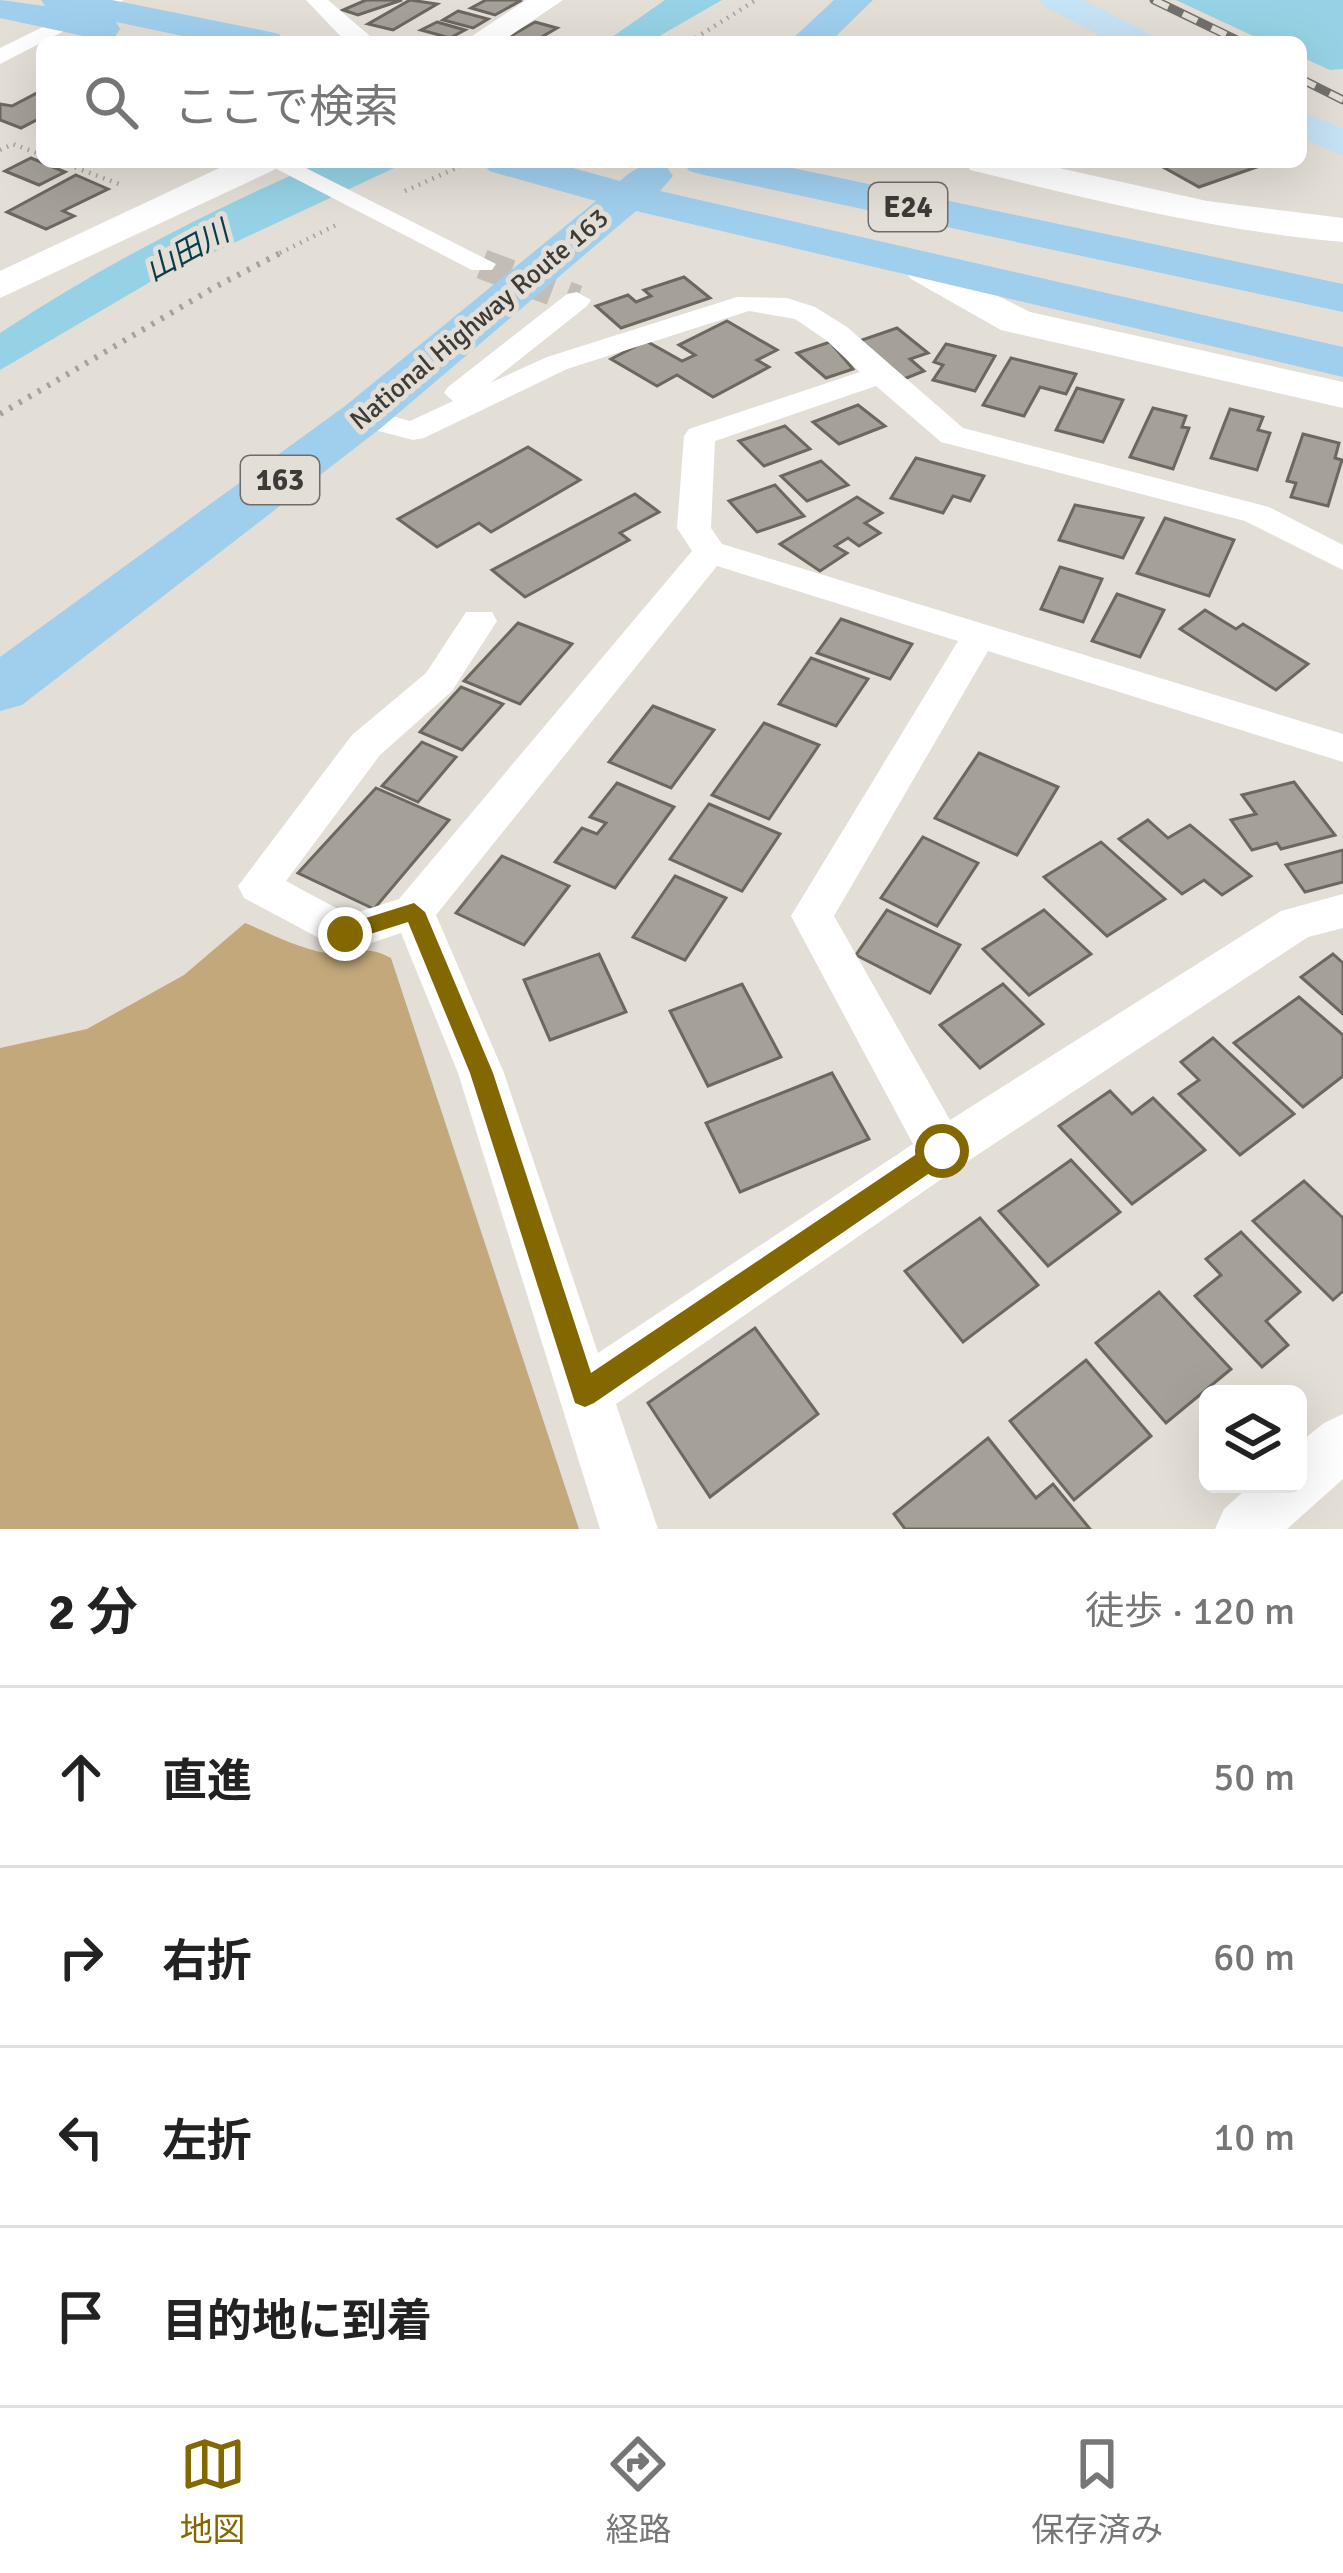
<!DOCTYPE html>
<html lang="ja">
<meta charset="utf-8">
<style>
body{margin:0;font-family:Signika,"Noto Sans JP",sans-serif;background:#f6f6f6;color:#222}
.controls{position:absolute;right:36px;bottom:36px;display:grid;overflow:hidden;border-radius:18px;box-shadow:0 12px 48px #0002}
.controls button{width:108px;height:108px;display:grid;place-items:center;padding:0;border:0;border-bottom:3px solid #e0e0e0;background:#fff;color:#222;font:60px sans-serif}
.stop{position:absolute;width:36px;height:36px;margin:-27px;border:9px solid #836700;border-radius:50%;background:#fff}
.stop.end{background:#836700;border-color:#fff;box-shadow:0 3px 12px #0008}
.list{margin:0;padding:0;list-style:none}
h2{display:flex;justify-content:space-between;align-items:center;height:156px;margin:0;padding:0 48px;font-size:51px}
h2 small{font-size:39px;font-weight:400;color:#767676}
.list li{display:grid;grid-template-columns:78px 1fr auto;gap:36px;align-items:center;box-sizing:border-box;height:180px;padding:0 48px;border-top:3px solid #e0e0e0}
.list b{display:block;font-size:45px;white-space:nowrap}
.list em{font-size:39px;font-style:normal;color:#767676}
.icon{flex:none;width:66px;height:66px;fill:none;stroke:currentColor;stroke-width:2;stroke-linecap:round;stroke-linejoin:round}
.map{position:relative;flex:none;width:1343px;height:1529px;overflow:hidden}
.search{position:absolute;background:#fff;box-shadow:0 12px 48px #0002;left:36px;right:36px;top:36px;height:132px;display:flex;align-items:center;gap:30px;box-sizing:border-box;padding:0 42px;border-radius:18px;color:#767676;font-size:45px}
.sheet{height:876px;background:#fff}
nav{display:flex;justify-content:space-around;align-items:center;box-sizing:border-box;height:168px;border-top:3px solid #e0e0e0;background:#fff;font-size:33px;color:#767676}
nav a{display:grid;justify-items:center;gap:6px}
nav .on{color:#836700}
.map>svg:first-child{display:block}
</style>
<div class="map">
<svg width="1343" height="1529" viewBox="0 0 1343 1529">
<rect width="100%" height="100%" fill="#e3ded6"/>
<path fill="#c2a87b" d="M245,923C271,934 298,948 326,953C354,958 362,942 391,958L579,1529H0V1048L87,1029L184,975Z"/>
<g fill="#96d2e5">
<polygon points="665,0 722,0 649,42 605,42"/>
<polygon points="1176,0 1343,0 1343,69 1330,70 1301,57 1301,42 1266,42"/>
<path d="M322,162H407L150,282L0,370V333C103,265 208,211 322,162Z"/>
</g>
<g fill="#a5a098" stroke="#6c6860" stroke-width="3">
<polygon points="366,0 402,0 358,15 343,10"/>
<polygon points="410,0 437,4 393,30 368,24"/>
<polygon points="486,0 518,0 520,1 495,15 471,8"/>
<polygon points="458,11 488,19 473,28 443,20"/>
<polygon points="437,22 465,30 450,38 421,30"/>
<polygon points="535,22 557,28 533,42 500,42"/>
<polygon points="37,93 42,95 42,117 21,128 0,120 0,104 12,106"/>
<polygon points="31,158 65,172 39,185 5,171"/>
<polygon points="1154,162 1271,162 1199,187"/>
<polygon points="76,175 108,189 63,211 74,216 46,229 7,212"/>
<polygon points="684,277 710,298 621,328 596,306 628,295 636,302 651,296 644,290"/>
<polygon points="727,321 777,350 757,360 769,367 713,397 677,375 657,386 611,359 646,341 682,361 695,355 679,345"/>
<polygon points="897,328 928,353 910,359 924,371 904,379 859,341"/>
<polygon points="830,342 853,369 826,378 797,353"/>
<polygon points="946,344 995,356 975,391 933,380 943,365 934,362"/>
<polygon points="1011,358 1076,374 1066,394 1040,387 1024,416 983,405"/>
<polygon points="1077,388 1123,400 1103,442 1056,430"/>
<polygon points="858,405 885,426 839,444 813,422"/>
<polygon points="1153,408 1186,416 1182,427 1189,428 1173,469 1130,457"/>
<polygon points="1230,409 1263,417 1258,430 1270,433 1257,470 1211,458"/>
<polygon points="785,426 810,449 764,466 739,441"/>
<polygon points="1303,434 1339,443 1335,458 1342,460 1328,506 1291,497 1296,483 1287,481"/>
<polygon points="528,447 580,480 491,532 479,523 437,547 398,519"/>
<polygon points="916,458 984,476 970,501 953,496 943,513 891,498"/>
<polygon points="821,461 848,485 807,501 781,476"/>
<polygon points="775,485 804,516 757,532 729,501"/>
<polygon points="635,494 659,512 620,533 629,540 525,597 492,570"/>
<polygon points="857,497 882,513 865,523 880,533 859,546 848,538 835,546 847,553 820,571 780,544"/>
<polygon points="1075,505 1143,518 1123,558 1059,540"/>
<polygon points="1165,518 1234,540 1209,596 1137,573"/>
<polygon points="1060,567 1102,579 1083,622 1041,609"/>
<polygon points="1117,594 1164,610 1140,657 1092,641"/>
<polygon points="1205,610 1236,629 1243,624 1308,664 1276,690 1180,629"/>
<polygon points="841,619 912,644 890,679 817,653"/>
<polygon points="518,623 572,644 520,704 464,681"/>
<polygon points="811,658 868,679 836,726 779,704"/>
<polygon points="461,687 503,704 462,750 420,732"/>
<polygon points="653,706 714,730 671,788 609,762"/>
<polygon points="764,723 819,745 769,819 712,795"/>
<polygon points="422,742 456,757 418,802 382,786"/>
<polygon points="979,753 1058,787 1017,855 935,818"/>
<polygon points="1294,782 1335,835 1281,849 1277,843 1252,850 1231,820 1256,814 1242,795"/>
<polygon points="617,783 674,807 615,888 555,862 582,828 597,834 606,823 590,817"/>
<polygon points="376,788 449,820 374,909 298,873"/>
<polygon points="709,804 780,834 742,891 670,859"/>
<polygon points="1148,820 1168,838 1190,825 1251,876 1222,895 1204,880 1182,894 1119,839"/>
<polygon points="923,837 978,863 937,926 881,898"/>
<polygon points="1101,842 1165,899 1107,936 1044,877"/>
<polygon points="1343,850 1343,882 1305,892 1286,865"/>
<polygon points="502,856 569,886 524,945 456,913"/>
<polygon points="675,876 726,898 685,960 633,937"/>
<polygon points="887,910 960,945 930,993 856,955"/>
<polygon points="1044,910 1091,954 1029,995 983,949"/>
<polygon points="599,954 626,1012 550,1040 524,980"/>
<polygon points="1333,954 1343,963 1343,1014 1301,977"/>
<polygon points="742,984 781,1057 708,1086 670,1011"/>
<polygon points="1003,984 1043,1024 980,1068 940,1025"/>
<polygon points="1299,997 1343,1035 1343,1076 1303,1107 1234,1043"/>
<polygon points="1213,1038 1294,1114 1240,1155 1179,1094 1199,1080 1181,1062"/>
<polygon points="832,1073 869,1139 740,1192 706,1123"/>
<polygon points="1110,1091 1132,1114 1153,1098 1205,1150 1132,1204 1059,1126"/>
<polygon points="1071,1160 1120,1212 1048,1266 999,1211"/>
<polygon points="1304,1181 1343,1218 1343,1291 1333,1300 1253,1221"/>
<polygon points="980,1218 1038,1285 963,1342 905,1271"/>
<polygon points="1241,1232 1300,1292 1266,1321 1288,1345 1262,1367 1195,1296 1221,1275 1206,1259"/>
<polygon points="1159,1292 1231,1369 1166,1423 1096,1343"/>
<polygon points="755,1328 818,1414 710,1497 648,1403"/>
<polygon points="1086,1360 1151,1436 1074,1500 1010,1421"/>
<polygon points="988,1438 1036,1498 1053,1484 1090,1529 905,1529 894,1514"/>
</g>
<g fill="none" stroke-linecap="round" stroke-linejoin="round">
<polyline stroke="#c2bdb6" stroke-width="30" stroke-dasharray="30 15" stroke-linecap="butt" points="482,264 577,300"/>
<g stroke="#a5a19b" stroke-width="4.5" stroke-dasharray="1.5 6" stroke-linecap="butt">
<polyline points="689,42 756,0"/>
<polyline points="0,150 13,144 42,155"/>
<polyline points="61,162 124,186"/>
<polyline points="405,191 463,165"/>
<polyline points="280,253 338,224"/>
</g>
<polyline stroke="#a5a19b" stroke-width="6" stroke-dasharray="3 8" stroke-linecap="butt" points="0,414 215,287 286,250"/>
<polygon fill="#fff" fill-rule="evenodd" points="813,32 854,42 834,42 813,36"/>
<g fill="#fff" fill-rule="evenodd">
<polygon points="98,0 124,0 0,64 0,48"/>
<polygon points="306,0 328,0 377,42 344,40"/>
<polygon points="263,162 294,162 496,264 492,270 472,270"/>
<path d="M577,292L591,300L587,306L490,383L547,357L737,297L787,298L815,307L847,327L963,428L1269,507L1343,545V570L1245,521L941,442L876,386L715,441L711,528L722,544L1343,734V762L988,651L834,916L950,1120L1281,911L1343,894V928L1308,937L959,1167L616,1404L658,1529H600L458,1073L401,933L345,952L244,898L238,886L352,735L426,673L466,612H492L497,621L452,691L380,755L286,881L349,915L399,899L692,551L677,528L684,436L689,429L860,372L826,340L795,319L749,311L567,369L424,438L413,440L352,424L348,417L363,408L410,421L453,401L444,393L448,387L567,294ZM717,566L958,641L791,916L913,1144L598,1353L504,1073L436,915Z"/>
<polygon points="1343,1414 1343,1479 1287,1529 1215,1529 1224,1509 1252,1484 1298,1484 1298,1444 1324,1423"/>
</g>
<g fill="#fff" fill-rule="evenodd">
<polygon points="526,0 563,0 501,42 463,42"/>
<polygon points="232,162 279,162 274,170 0,298 0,271"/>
<path d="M965,162H1032L1207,201L1343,218V242C1217,231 1093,200 970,170Z"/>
<polygon points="925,259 1030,312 1343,382 1343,408 1001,330 911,279 905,271 911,263"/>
</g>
<g fill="#c6e2f5" fill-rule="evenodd">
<polygon points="1040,0 1083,0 1152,35 1158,42 1113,42 1045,7"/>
<polygon points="1301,111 1343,129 1343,156 1301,138"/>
</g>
<g fill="#a0cfee" fill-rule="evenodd">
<polygon points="0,0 45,6 41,0 112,0 266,31 279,34 285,42 212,42 116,22 120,29 115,37 102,40 0,18"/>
<polygon points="834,0 873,0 830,42 789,42"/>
<path d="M483,162H551L620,181C636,167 646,162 667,167L673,176L660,191L1343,347V377L636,211L381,428L22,705L0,711V657L345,406L596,201L489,171Z"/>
<polygon points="683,162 764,162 1343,284 1343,312 704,175 689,171"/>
</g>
<defs>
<g id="rail">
<polyline points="1154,0 1241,42"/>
<polyline points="1301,79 1343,100"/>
</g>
</defs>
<use href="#rail" stroke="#73706c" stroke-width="9"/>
<use href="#rail" stroke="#e3ded6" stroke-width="6" stroke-dasharray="16" stroke-linecap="butt"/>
</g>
<polygon fill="#836700" points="414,903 425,912 493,1073 591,1373 933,1143 950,1143 950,1159 594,1403 585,1407 575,1403 470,1073 408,922 345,942 334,934 337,927"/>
<g text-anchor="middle" stroke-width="10" stroke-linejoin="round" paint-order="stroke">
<g font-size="27" fill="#3d3b38" stroke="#e3ded6">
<text transform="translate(479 319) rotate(-40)" y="9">National Highway Route 163</text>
</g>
<g fill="#e3ded6" stroke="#6f6c67" stroke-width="3">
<rect x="869" y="183" width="78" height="48" rx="9"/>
<rect x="241" y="456" width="78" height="48" rx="9"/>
</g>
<g font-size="30" font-weight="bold" fill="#3d3b38">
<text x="908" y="217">E24</text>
<text x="280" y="490">163</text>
</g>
<g font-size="30" font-style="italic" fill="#053d4b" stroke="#e3ded6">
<text transform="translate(187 251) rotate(-29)" y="10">山田川</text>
</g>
</g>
</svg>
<div class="controls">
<button><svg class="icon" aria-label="layers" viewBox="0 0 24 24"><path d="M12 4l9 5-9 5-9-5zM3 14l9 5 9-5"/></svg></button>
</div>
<div class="stop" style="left:942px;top:1151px"></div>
<div class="stop end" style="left:345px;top:934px"></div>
<div class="search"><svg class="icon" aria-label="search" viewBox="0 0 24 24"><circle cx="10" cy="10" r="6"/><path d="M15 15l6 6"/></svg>ここで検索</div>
</div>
<section class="sheet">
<h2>2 分<small>徒歩 · 120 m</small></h2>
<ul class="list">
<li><svg class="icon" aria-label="ahead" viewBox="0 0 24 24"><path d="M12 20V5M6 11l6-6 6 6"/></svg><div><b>直進</b></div><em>50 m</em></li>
<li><svg class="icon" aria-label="right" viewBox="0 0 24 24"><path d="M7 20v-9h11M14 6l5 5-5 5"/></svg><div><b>右折</b></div><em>60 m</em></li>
<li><svg class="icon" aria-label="left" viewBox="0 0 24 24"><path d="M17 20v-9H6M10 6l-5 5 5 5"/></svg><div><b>左折</b></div><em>10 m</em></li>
<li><svg class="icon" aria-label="arrive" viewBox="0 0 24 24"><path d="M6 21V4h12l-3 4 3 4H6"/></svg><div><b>目的地に到着</b></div></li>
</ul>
</section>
<nav>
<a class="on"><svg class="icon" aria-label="map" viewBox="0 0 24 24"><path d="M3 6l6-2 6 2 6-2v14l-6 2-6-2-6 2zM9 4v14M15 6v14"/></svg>地図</a>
<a><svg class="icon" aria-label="directions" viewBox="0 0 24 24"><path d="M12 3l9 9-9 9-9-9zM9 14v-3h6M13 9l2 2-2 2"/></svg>経路</a>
<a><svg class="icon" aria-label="saved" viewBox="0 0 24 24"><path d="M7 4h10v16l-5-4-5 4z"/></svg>保存済み</a>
</nav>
